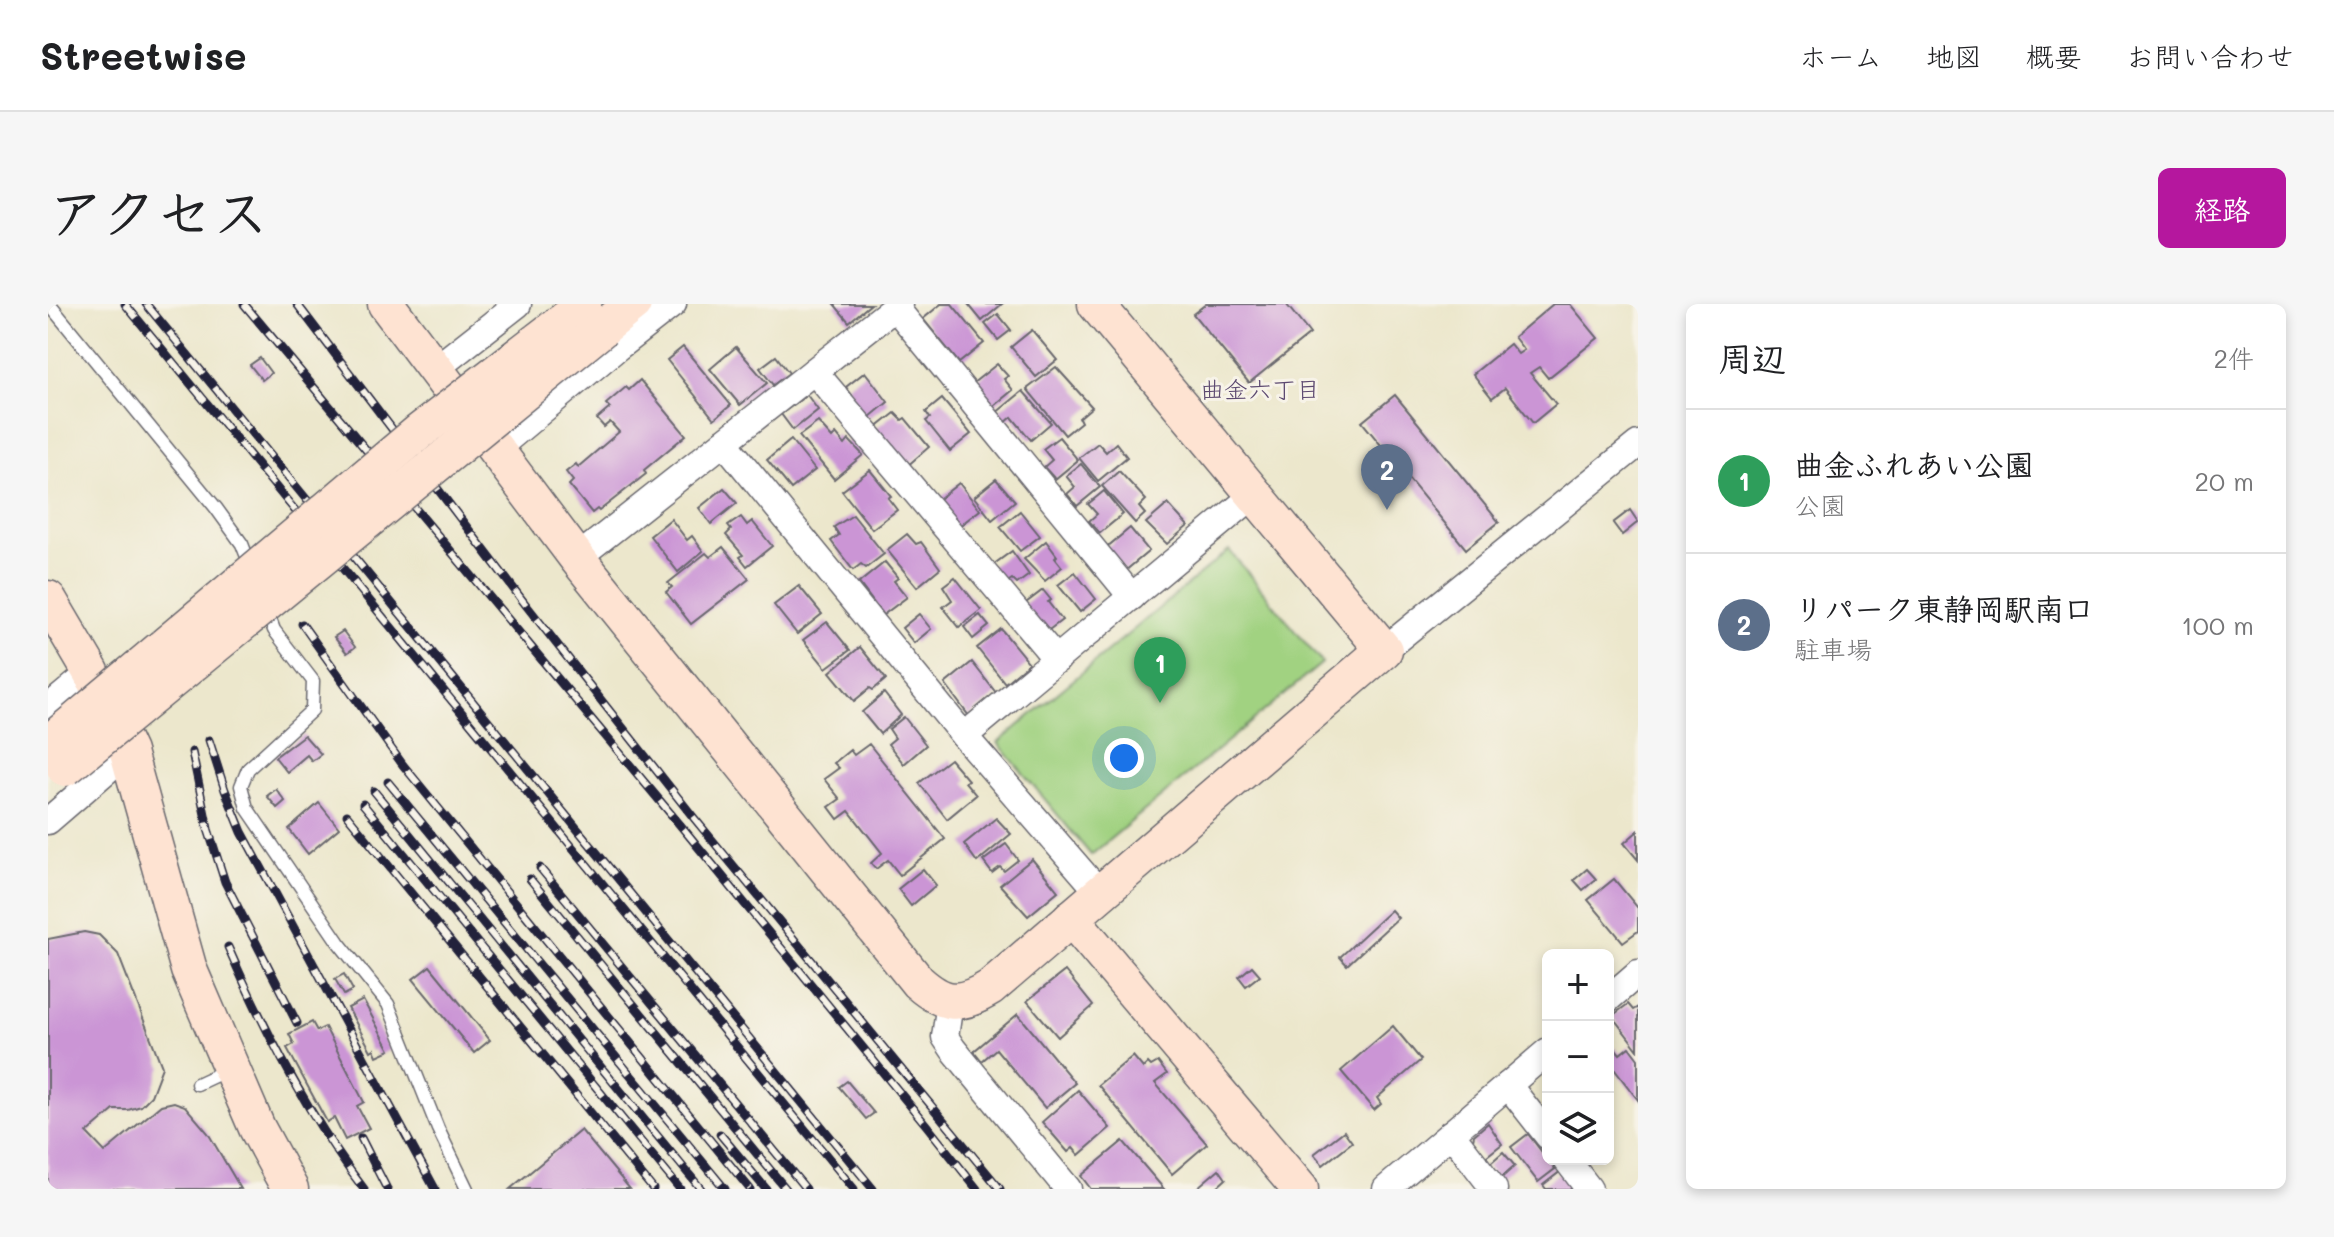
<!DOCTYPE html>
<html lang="ja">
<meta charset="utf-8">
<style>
body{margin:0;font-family:Mali,"Klee One",sans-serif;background:#f6f6f6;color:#202124}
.controls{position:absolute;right:24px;bottom:24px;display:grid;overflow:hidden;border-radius:12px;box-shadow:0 4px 12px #0003}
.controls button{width:72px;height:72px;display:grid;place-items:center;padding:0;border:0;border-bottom:2px solid #e0e0e0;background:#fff;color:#202124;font:40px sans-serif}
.you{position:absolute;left:1076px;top:454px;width:28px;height:28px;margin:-20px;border:6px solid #fff;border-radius:50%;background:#1a73e8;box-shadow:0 0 0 12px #1a73e833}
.badge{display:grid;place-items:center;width:52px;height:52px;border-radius:50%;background:#b5179e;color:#fff;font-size:26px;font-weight:700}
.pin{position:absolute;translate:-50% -66px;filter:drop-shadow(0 2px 4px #0008)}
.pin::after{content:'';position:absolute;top:42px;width:28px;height:24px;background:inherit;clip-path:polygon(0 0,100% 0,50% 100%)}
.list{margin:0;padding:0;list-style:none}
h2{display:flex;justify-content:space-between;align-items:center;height:104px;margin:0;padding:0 32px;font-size:34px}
h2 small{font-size:26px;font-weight:400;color:#757577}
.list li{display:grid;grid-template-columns:52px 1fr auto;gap:24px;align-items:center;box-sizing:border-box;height:144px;padding:0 32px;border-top:2px solid #e0e0e0}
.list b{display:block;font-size:30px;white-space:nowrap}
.list p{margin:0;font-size:26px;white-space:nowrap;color:#757577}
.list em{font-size:26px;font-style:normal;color:#757577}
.icon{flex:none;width:44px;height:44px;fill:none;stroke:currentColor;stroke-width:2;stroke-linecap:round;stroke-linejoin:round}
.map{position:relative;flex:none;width:1590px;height:885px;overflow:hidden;border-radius:12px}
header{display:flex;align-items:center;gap:48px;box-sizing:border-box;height:112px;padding:0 40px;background:#fff;border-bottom:2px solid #e0e0e0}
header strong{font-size:38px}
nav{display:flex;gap:44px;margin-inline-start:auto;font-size:28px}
.intro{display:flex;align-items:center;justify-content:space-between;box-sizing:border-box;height:192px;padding:0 48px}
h1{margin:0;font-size:56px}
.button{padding:20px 36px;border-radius:12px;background:#b5179e;color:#fff;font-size:28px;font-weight:700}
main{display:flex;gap:48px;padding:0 48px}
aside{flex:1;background:#fff;border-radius:12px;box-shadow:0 4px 12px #0003}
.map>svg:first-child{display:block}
</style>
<header>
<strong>Streetwise</strong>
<nav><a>ホーム</a><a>地図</a><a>概要</a><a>お問い合わせ</a></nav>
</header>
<div class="intro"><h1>アクセス</h1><a class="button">経路</a></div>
<main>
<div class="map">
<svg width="1590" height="885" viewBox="0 0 1590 885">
<rect width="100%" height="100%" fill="#f7f3e8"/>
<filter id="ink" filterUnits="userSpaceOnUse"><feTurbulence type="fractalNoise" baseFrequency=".0125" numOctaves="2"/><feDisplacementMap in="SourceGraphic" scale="16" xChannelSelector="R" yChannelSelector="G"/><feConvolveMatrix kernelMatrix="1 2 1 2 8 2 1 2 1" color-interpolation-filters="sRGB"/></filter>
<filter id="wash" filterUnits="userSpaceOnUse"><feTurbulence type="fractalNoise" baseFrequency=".006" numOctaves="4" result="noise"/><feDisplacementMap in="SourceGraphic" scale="32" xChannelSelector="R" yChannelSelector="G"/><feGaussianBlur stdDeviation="1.8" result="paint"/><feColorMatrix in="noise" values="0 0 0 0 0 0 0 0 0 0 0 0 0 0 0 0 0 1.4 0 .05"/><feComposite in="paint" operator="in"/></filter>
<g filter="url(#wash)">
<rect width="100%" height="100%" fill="#ece7cc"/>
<polygon fill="#a1d281" stroke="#627a5e" stroke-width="2" points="1181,246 1274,359 1043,551 950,439"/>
<g id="blocks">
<g fill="#cb95d5">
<polygon points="786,0 823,0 801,18"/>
<polygon points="893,0 904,0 936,39 911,59 875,15"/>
<polygon points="920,0 954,0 934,17"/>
<polygon points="1158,0 1238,0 1262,30 1201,79 1145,10"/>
<polygon points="1505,0 1522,0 1550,34 1500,74 1491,63 1482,69 1508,100 1485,119 1457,84 1444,94 1425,70 1462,40 1470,50 1476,46 1466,33"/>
<polygon points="950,10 963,26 950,36 937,20"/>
<polygon points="984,26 1009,56 988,73 963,43"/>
<polygon points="635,43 683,101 666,115 619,56"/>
<polygon points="688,43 719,79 692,101 662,65"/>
<polygon points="728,52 741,69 725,81 712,64"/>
<polygon points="212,54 223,69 214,76 202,61"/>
<polygon points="949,60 960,72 956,75 965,86 943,104 924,80"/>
<polygon points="1008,63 1044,103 1031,114 1033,118 1017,131 979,85"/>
<polygon points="817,68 840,98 822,113 820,111 816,113 800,94 804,91 798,83"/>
<polygon points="592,76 638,131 596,166 598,170 551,207 549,205 544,209 521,181 525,177 518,168 528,160 530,163 571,128 562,118 556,123 549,115 562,104 558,100 578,83 581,86"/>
<polygon points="975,87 1003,119 983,136 964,113 957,119 948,109"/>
<polygon points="759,91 770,106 745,126 733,110"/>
<polygon points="1347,91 1451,218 1418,245 1314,118"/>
<polygon points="894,95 923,130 902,147 878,117 882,114 878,108"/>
<polygon points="847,109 854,116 857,114 881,143 858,163 827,125"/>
<polygon points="770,118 784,134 788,130 797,141 801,136 815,151 786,175 751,132"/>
<polygon points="1011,133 1030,156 1007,175 996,163 1004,156 995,145"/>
<polygon points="743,136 767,166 743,185 719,156"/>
<polygon points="1050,139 1058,148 1068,139 1079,153 1050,177 1031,154"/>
<polygon points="1033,160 1052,183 1029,202 1019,190 1027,183 1018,172"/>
<polygon points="822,166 843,192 840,194 849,206 824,225 794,187"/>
<polygon points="1071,167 1098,196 1091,203 1097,210 1087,219 1054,182"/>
<polygon points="948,175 967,197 944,216 926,193"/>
<polygon points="911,179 932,206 906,226 887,198"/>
<polygon points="676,184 689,199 663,220 651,204"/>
<polygon points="1056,187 1075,210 1052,229 1041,217 1049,210 1040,200"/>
<polygon points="1120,200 1140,222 1119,240 1098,219"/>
<polygon points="1582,206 1590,218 1574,231 1565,219"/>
<polygon points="972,207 992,232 972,247 952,223"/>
<polygon points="805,211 836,250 818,264 813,260 805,266 783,237 791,231 786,223"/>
<polygon points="693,213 699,221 704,217 724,242 699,262 692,253 695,251 678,231 683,226 680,222"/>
<polygon points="623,215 639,236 644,232 655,247 630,268 602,232"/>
<polygon points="1082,224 1101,247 1077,267 1058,244"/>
<polygon points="859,230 868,240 873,238 892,264 869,283 839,246"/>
<polygon points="998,237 1009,252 1007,254 1014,263 997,277 976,255"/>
<polygon points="675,243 701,275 643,320 618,288 624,283 620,279 658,249 662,253"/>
<polygon points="964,247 981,271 969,280 964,275 951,284 938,266"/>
<polygon points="837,258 850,274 846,277 859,293 835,311 811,279"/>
<polygon points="1027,268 1048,295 1032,308 1010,281"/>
<polygon points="907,273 933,306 911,323 895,303 904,296 895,282"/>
<polygon points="751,282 774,310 749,330 726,301"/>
<polygon points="995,286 1003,296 1000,298 1014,316 993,332 970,305"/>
<polygon points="871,310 883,325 866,339 854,324"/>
<polygon points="932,311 941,322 925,335 916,323"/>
<polygon points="779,318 802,346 778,364 755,336"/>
<polygon points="953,325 981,359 957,379 929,344"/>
<polygon points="295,327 307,343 299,349 286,333"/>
<polygon points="812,343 838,375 825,386 822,384 806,397 782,368"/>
<polygon points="924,358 949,390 921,412 897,380"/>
<polygon points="836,389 853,411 832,430 814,408"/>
<polygon points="856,413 878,441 856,460 840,440 847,434 841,425"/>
<polygon points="256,431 273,450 264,457 259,451 239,468 227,453"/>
<polygon points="821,440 897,535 852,571 840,556 828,565 823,559 834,549 801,507 790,515 781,503 792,495 776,475 791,464 786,459 802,446 806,451"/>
<polygon points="902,455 920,476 917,478 928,491 899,515 871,479"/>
<polygon points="228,485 237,497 229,504 219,492"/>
<polygon points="271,499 291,524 260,550 241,525"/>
<polygon points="948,514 963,530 929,558 916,540"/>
<polygon points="1590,527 1590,556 1576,539"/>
<polygon points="958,540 970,556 956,567 952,563 944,569 935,557"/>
<polygon points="984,555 1010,587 980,612 952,581"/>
<polygon points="875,565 888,581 863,602 850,585"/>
<polygon points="1539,565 1548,575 1535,586 1526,576"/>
<polygon points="1566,575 1590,604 1590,627 1575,638 1540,596"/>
<polygon points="1343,606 1350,614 1299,661 1292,653"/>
<polygon points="36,628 51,631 70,650 114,763 103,792 93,802 80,806 66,806 39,829 57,848 113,801 126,798 137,802 160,829 193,885 0,885 0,635"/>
<polygon points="382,662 442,736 426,749 365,675"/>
<polygon points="1204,662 1212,671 1198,682 1191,673"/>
<polygon points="1017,667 1045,702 1010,733 979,697"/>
<polygon points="296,670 305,686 296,691 287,675"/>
<polygon points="315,696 342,746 329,752 326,745 323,747 300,704"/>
<polygon points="1580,700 1585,706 1590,703 1590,746 1564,712"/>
<polygon points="970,710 1027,779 997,804 948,745 934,757 926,747"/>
<polygon points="264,718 269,727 277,723 316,798 309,802 321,824 297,836 286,814 279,818 239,744 246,740 241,730"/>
<polygon points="1345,722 1373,756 1329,794 1333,800 1326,806 1293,767"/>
<polygon points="1581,743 1590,755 1590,796 1560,757 1560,750 1567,744 1572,750"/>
<polygon points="1085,752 1095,764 1100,759 1103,762 1110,758 1119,770 1107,779 1159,840 1124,870 1050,781"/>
<polygon points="799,777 826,809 818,815 791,783"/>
<polygon points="1030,786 1062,824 1031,851 1025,844 1020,848 994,818"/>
<polygon points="1440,819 1454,840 1435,855 1424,840 1426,831"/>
<polygon points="533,826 582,885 462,885"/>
<polygon points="1296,827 1304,838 1275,861 1266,850"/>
<polygon points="1480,830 1507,865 1490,878 1463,843"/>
<polygon points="1075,837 1116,885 1043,885 1033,872"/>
<polygon points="1455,848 1467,862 1451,876 1439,862"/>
<polygon points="1171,865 1178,875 1167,885 1152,885 1150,883"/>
<polygon points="1513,867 1527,885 1498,885 1495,881"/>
</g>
</g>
</g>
<g filter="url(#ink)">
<use href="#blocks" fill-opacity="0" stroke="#69676e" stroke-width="2"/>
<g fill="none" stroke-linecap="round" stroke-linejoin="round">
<defs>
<g id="lane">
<polyline points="1,0 168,204 194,240 203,263"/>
<polyline points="219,307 226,326 265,377 264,406 200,465 193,482 199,504 291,639 340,700 390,825 419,885"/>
<polyline points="149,780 179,766"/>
</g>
<g id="street">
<polyline points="847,3 1084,293"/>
<polyline points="386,66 470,0"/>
<polyline points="766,67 1009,356"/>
<polyline points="676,138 916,432 1052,589"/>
<polyline points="448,145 570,43 625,0"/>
<polyline points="529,254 851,0"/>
<polyline points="1336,346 1590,140"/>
<polyline points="0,404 43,368"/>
<polyline points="916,432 1207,190"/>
<polyline points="0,517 80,448"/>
<polyline points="1560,695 1590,669"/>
<polyline points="902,698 897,733 905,745 1020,885"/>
<polyline points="1460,781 1500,832"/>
<polyline points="1403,829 1446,885"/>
<polyline points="1518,855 1541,885"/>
<polyline points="1338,885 1500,747"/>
</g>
<g id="secondary">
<path d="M338,0L529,254L870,678C897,702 912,702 942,684L1336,346L1048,0"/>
<polyline points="555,24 585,0"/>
<polyline points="0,295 43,368 80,448 141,666 209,824 242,885"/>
<polyline points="1023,614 1252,885"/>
</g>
</defs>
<use href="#lane" stroke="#69676e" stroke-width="15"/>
<use href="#street" stroke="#69676e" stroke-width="29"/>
<use href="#secondary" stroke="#69676e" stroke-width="39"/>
<use href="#lane" stroke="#fff" stroke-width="12"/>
<use href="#street" stroke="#fff" stroke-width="26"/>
<use href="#secondary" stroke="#fee3d2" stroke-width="36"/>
<defs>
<g id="rail">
<polyline points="77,0 806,885"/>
<polyline points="98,0 825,885"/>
<polyline points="196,0 638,528 879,822 929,885"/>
<polyline points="249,0 478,301 646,514 952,885"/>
<polyline points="254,320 355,461 702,885"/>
<polyline points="161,436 177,486 194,528 387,885"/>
<polyline points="144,448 160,525 177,578 249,719"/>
<polyline points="340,478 677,885"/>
<polyline points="326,487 653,885"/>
<polyline points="315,500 632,885"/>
<polyline points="299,511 605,885"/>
<polyline points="492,564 758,885"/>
<polyline points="482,575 738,885"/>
<path d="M180,643C216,725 261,814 316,885"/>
<polyline points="672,830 718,885"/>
<polyline points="313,834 339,885"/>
</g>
</defs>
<use href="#rail" stroke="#22223b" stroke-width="9"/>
<use href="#rail" stroke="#f7f3e8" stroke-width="6" stroke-dasharray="18" stroke-linecap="butt"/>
<defs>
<g id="secondary-bridge">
<polyline points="0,440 371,128 535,2"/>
<polyline points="17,464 555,24"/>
</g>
</defs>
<use href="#secondary-bridge" stroke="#69676e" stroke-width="39" stroke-linecap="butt"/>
<use href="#secondary-bridge" stroke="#fee3d2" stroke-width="36"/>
</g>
</g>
<g text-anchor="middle" stroke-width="6" stroke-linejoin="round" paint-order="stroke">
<g font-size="24" fill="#5d4a71" stroke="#f7f3e8">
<text x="1212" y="94">曲金六丁目</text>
</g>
</g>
</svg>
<div class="controls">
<button>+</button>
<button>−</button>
<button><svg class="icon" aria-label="layers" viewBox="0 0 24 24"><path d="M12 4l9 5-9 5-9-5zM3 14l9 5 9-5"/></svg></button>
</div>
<div class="you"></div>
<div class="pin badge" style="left:1112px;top:399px;background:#2e9e5b">1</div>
<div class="pin badge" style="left:1339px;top:206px;background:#5c6f8a">2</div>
</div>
<aside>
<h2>周辺<small>2件</small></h2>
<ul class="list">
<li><span class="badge" style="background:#2e9e5b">1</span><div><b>曲金ふれあい公園</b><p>公園</p></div><em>20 m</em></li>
<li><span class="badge" style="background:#5c6f8a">2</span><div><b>リパーク東静岡駅南口</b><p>駐車場</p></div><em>100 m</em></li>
</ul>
</aside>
</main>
